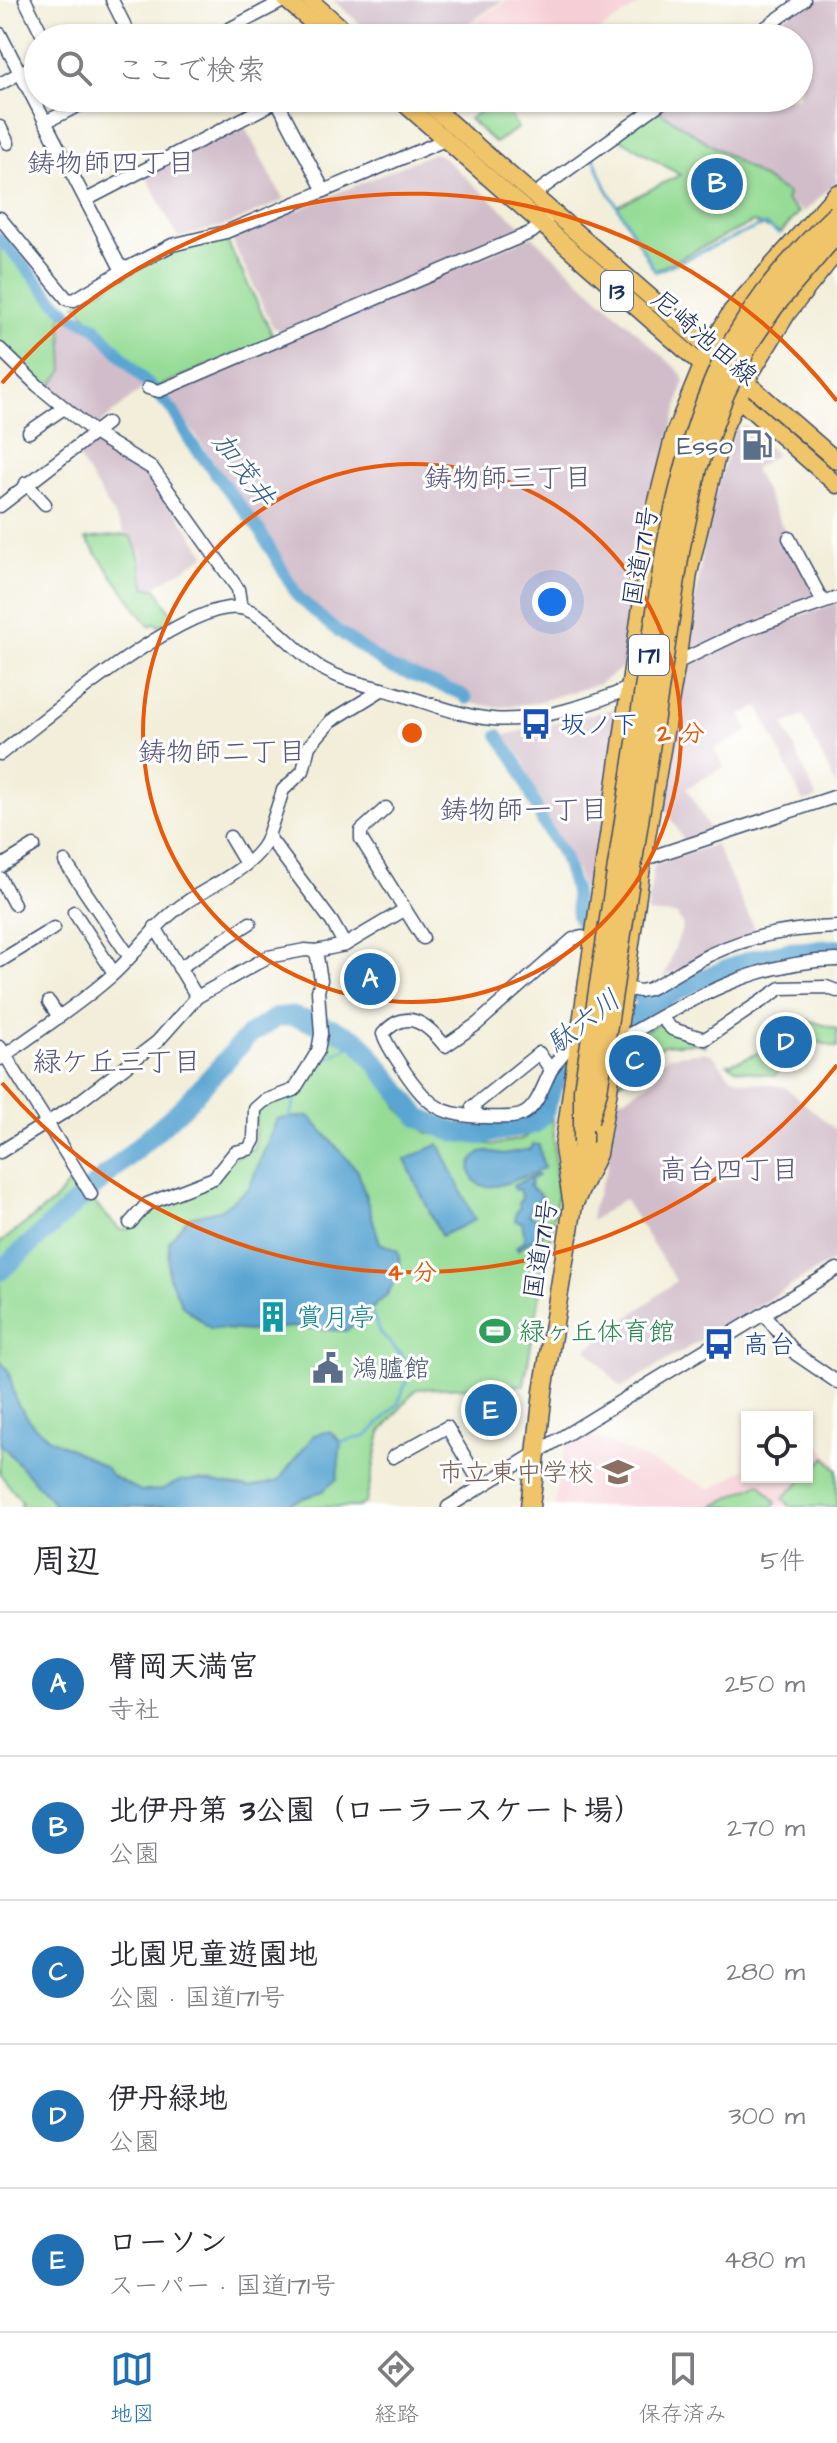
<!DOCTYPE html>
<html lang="ja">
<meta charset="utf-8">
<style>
body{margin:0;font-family:"Architects Daughter","Klee One",sans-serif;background:#f7f7f7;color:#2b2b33}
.controls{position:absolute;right:24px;bottom:24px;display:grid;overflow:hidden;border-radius:0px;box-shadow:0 2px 6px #0004}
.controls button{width:72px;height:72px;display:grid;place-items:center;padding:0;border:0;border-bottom:2px solid #e1e1e2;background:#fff;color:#2b2b33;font:40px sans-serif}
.you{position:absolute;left:552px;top:602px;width:28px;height:28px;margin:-20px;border:6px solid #fff;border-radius:50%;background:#1a73e8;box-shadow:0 0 0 12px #1a73e833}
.badge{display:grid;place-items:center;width:52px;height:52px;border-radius:50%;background:#1f6fb2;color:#fff;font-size:26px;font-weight:700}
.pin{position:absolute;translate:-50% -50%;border:4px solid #fff;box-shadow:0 2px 8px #0006}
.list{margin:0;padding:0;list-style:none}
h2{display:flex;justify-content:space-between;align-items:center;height:104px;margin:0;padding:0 32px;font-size:34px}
h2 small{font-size:26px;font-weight:400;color:#7c7c81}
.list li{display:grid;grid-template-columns:52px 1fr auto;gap:24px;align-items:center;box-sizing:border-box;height:144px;padding:0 32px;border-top:2px solid #e1e1e2}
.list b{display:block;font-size:30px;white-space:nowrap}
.list p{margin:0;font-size:26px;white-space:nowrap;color:#7c7c81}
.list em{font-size:26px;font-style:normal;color:#7c7c81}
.icon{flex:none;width:44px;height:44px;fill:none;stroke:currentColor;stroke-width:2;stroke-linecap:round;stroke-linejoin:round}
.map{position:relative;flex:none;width:837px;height:1507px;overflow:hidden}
.search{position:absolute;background:#fff;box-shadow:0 2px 6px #0004;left:24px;right:24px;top:24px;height:88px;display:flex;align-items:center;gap:20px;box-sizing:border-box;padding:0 28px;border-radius:44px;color:#7c7c81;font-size:30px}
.sheet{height:824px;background:#fff}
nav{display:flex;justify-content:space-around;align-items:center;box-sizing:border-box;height:112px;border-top:2px solid #e1e1e2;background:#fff;font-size:22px;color:#7c7c81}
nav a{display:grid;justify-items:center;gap:4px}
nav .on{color:#1f6fb2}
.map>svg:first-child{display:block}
</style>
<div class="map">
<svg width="837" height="1507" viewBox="0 0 837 1507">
<rect width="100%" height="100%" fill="#fff"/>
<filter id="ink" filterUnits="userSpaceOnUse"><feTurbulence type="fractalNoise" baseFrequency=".0125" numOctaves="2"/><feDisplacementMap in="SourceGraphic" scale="16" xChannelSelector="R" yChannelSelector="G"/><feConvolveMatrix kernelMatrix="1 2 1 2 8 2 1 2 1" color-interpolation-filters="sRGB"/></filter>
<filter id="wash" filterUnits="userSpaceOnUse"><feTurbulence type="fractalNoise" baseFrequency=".006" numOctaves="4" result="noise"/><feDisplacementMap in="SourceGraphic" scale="32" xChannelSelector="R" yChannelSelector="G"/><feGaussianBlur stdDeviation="1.8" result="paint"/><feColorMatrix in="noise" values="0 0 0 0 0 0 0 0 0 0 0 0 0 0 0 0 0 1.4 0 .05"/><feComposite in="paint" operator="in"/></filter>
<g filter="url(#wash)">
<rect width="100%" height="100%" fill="#f2eed9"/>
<g fill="#f6cfd6">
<polygon points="507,0 646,0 589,38 451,38"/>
<polygon points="807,1430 837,1466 837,1507 554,1507 565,1446 583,1432 712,1489 747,1468 747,1477 807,1477"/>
</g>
<g fill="#d1bdc9">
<polygon points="333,0 503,0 448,38 376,38"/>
<polygon points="808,0 837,0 837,181 804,212 787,201 788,193 657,109 673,98 799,98 799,38 755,38"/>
<polygon points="243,124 284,200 230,224 178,238 145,174"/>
<polygon points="433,153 439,154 525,229 286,333 273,327 231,238"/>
<polygon points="532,236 681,373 684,382 670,435 626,665 599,684 533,703 502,707 474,704 463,691 400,668 371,651 302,594 268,537 179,412 159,394"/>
<polygon points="69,316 93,328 144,387 95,428 48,389 64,370 62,320"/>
<polygon points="746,426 776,454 754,469 818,598 779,612 686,655 709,515 735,429"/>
<polygon points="94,438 150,472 206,556 153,587 146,587 141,552 130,536 126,535 75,452"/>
<polygon points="837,603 837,788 803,716 784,725 817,798 803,802 759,707 741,714 749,731 714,749 724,767 687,788 712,834 685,843 663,805 684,665 745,635"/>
<polygon points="615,709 619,712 595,883 582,890 576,870 544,815 523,759 505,735"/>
<polygon points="715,844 757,934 664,977 683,926 677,915 647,913 654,865"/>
<polygon points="704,1052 713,1055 730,1076 742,1081 785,1087 837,1131 837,1258 621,1388 587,1349 676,1281 624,1199 591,1221 593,1206 607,1169 618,1098 627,1097 654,1079 661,1062 670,1056"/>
</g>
<g fill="#96dc96" stroke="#58867a" stroke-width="2">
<polygon points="499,98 518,128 495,143 469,119"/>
<polygon points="657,110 788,194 786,201 799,212 781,233 753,222 654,271 617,206 680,175 617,137"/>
<polygon points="0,233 61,305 64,370 48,389 0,346"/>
<polygon points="225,237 274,338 154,388 76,304 171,251"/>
<path d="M122,535L130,536C144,558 138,566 146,588H156L175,619L158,626L156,623L149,626L86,539Z"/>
<path d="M792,1015L837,1029V1048L804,1037L775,1076L736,1069L728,1064C768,1052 765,1051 786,1016Z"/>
<polygon points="657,1024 664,1024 703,1040 705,1046 696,1043 664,1045 653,1052 641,1070 620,1082 626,1042"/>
<polygon points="338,1037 356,1048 383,1078 400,1111 428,1133 493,1145 522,1139 553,1119 557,1198 524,1385 416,1389 381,1432 366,1502 358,1507 20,1507 22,1502 0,1474 0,1243 52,1203 76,1176 88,1196 120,1230 129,1229 149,1205 211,1176 229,1160 254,1148 257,1109 286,1096 323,1039"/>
<polygon points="826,1457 837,1470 837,1507 791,1507 783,1498"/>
<polygon points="760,1483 776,1502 774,1507 712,1507"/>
</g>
<g fill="#5aa5d2" stroke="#3a6a98" stroke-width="2">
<polygon points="309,1116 358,1171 380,1243 398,1251 401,1271 386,1296 346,1331 291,1327 251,1331 210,1328 182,1305 168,1275 169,1241 189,1217 220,1210 249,1188 277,1119"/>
<polygon points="439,1144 475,1220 441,1236 405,1160"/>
<path d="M533,1144L539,1145L544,1168C528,1174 478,1203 471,1173C468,1164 474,1157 481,1152L487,1151L503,1154L531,1149Z"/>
<polygon points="536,1174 538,1176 530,1180 531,1184 529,1186 543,1197 531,1207 529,1216 536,1218 541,1225 541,1221 549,1219 550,1222 539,1238 531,1240 518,1250 516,1247 525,1240 522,1222 515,1221 516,1211 520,1208 518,1203 522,1199 519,1189 515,1190 513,1186"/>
<polygon points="0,1361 8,1370 17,1403 34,1426 50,1439 79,1453 106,1468 112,1476 141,1491 161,1490 180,1481 199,1480 250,1488 278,1481 314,1435 330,1431 341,1442 337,1479 323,1491 281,1507 57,1507 0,1443"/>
</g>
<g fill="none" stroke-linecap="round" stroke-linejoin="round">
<g stroke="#5aa5d2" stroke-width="3">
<polyline points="593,156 606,187 656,272 755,228 766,225 779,234"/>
<polyline points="314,1066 359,1041"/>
<polyline points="289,1118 297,1095"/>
<polyline points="341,1442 367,1436 398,1404 408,1377 407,1361 380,1332 371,1310"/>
</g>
<g stroke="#5aa5d2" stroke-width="12">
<polyline points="0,238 53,299 69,314 94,326 173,411 190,441 260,531 298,597 331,626 389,667 462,694 467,699"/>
<polyline points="498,735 517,763 543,823 564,857 575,892 577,916 586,933"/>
<polyline points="637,996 652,1014"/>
</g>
<polyline stroke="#5aa5d2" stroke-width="20" points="0,1271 184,1106 249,1035 277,1017 291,1016 335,1029 359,1041 419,1117 454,1132 481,1135 534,1124 544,1113 559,1068 647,1007 692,983 754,959 788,952 837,949"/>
</g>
</g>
<g filter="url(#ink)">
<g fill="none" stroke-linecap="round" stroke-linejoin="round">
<defs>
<g id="minor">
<polyline points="25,0 44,38"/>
<polyline points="112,0 131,38"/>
<polyline points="0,34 119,265 127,268 172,245 226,232 445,140"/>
<polyline points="212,38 285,0"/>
<polyline points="751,38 804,0"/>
<polyline points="0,84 38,63"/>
<polyline points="45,122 94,98"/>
<polyline points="0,127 8,143"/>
<polyline points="533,195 668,98"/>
<polyline points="86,200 277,101 324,191"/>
<polyline points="0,218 67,299 74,300 127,268"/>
<polyline points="0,349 37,385 100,437 153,469 238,589 241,608"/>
<polyline points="148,388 159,391 532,232 547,219"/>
<polyline points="29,432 64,408"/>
<polyline points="26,483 45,504"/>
<polyline points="0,506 107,423"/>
<polyline points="789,538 823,602"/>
<polyline points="674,664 745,630 837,598"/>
<path d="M0,754C45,720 186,599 241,608C265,612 296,652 318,666C339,680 368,685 392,692C424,701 459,716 492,719C533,723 596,704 633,686"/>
<polyline points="386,808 361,831 361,839 423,938"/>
<polyline points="230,837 246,864"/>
<polyline points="642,860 837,796"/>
<polyline points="65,862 129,956"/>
<polyline points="0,867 34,846"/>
<polyline points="0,878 14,904"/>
<polyline points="74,912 114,973"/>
<polyline points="155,927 197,997"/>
<polyline points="345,945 404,910"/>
<polyline points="0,961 54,928"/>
<polyline points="179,968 250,923"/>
<path d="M624,988L640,991L649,989C669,979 688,966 709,955C748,936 793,928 837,927"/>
<polyline points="49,1002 59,1017"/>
<polyline points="660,1017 672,1029 705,1039 781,988 826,987 837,991"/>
<path d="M581,1034C570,1044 561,1055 553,1067C544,1081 539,1106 523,1114C512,1119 498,1117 486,1117C442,1116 429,1107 405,1072C397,1059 388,1048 383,1034C407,1006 428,1025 445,1046L477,1024L573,939L582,937L592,941"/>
<path d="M616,1042C686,1002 754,961 837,960"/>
<polyline points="0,1047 91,1194"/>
<path d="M0,1059C36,1032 75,1008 109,978C138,953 155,922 188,901C212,885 260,864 268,836"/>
<polyline points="480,1117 472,1107 539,1053 551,1070"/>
<polyline points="0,1152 71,1108 157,1042 197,997 268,957 305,950 316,951"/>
<polyline points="130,1223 147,1204 214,1178 235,1152 249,1149 254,1140 255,1109 264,1101 294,1090 318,1051 321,1034 318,991 321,980 316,951 345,945 332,922 268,836 283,790 303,771 309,746 331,721 383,689"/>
<polyline points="764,1314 796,1354 837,1382"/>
<polyline points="393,1457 447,1427 482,1486"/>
<polyline points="448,1507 837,1269"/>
</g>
<g id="major">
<polyline points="286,0 330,38"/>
<polyline points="310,0 353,38"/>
<polyline points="398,98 710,372"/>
<polyline points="422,98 719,357"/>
<polyline points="736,373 837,461"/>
<polyline points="730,391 837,485"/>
</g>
<g id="highway">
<polyline points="573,1205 597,1154 616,1042 642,860 676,663 688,573 722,430 745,381 787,312 837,250"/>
<polyline points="573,1206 564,1148 656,509 675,434 710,349 732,312 837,194"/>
<polyline points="530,1507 543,1392 583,1143"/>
</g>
</defs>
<use href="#minor" stroke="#3b4c70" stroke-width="15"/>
<use href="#major" stroke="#3b4c70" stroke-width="19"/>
<use href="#highway" stroke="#3b4c70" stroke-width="21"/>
<use href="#minor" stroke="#fff" stroke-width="12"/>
<use href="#major" stroke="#f0c469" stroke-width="16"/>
<use href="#highway" stroke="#f0c469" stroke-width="18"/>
<defs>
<g id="highway-bridge">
<polyline points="589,1121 598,1091 681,546 698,468 724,396 749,344 774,307 837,233"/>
<path d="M583,1143V1089L666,545C680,482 695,416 724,358C751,304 794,254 837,213"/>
</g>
</defs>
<use href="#highway-bridge" stroke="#3b4c70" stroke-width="21" stroke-linecap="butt"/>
<use href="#highway-bridge" stroke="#f0c469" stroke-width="18"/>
</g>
</g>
<g fill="none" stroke="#e8590c" stroke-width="4">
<circle cx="412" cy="733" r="269"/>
<path d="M837 1065A539 539 0 0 1 2 1083M2 383A539 539 0 0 1 837 401"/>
</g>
<defs>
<symbol id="fuel-bare" viewBox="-9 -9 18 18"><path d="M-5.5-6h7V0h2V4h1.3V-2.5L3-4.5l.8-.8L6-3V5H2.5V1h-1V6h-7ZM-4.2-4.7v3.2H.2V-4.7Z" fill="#5c6f8a" stroke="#fff" stroke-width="2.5" paint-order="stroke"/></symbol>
<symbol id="bus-bare" viewBox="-9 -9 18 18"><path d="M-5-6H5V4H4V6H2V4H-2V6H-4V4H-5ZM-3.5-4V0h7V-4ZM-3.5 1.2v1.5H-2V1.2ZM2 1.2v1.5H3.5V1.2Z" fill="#1a4fb4" stroke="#fff" stroke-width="2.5" paint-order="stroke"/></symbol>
<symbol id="building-bare" viewBox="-9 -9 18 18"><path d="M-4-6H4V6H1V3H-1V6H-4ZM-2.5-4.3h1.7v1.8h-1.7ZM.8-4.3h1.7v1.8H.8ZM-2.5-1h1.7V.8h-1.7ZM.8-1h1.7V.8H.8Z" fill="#0f9aa8" stroke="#fff" stroke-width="2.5" paint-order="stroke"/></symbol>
<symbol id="stadium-bare" viewBox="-9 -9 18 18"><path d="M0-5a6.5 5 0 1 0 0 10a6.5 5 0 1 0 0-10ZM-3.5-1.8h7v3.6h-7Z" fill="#2e9e5b" stroke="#fff" stroke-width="2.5" paint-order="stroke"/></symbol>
<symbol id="civic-bare" viewBox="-9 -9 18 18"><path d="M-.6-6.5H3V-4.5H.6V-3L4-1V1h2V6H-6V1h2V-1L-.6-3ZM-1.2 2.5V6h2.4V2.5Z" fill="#5c6f8a" stroke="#fff" stroke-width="2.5" paint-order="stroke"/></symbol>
<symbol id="school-bare" viewBox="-9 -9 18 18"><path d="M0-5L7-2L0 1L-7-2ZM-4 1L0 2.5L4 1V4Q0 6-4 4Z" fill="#8d6e63" stroke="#fff" stroke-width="2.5" paint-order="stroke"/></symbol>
</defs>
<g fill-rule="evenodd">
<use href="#fuel-bare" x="735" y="423" width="44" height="44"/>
<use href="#bus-bare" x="514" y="702" width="44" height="44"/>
<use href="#building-bare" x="251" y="1295" width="44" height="44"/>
<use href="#stadium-bare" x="473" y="1309" width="44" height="44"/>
<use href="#bus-bare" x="697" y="1322" width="44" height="44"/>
<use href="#civic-bare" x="306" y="1346" width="44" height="44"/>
<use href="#school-bare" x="596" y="1450" width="44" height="44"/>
</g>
<g text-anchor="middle" stroke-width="6" stroke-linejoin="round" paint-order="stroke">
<g fill="#fff" stroke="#5f6d8e" stroke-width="2">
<rect x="601" y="271" width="32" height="40" rx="6"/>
<rect x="629" y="635" width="40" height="40" rx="6"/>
</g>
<g font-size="24" font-weight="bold" fill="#1b2f5e">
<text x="617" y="299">13</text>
<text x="649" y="663">171</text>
</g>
<g font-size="26" fill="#1b2f5e" stroke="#fff">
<text transform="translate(705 337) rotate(41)" y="9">尼崎池田線</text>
<text transform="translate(640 556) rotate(-80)" y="9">国道171号</text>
<text transform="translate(540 1249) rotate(-81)" y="9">国道171号</text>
</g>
<g font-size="26" fill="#4e5e75" stroke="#fff" text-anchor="end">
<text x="733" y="454">Esso</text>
<text x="352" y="1377" text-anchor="start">鴻臚館</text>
</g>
<g font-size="26" fill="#164399" stroke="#fff" text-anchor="start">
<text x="560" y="733">坂ノ下</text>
<text x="743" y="1353">高台</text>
</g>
<g font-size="26" fill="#0d838f" stroke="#fff" text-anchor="start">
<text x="297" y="1326">賞月亭</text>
</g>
<g font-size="26" fill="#27864d" stroke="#fff" text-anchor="start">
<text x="519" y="1340">緑ヶ丘体育館</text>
</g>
<g font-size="26" fill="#785e54" stroke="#fff" text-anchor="end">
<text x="594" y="1481">市立東中学校</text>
</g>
<g font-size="28" fill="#58567e" stroke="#fff">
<text x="111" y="172">鋳物師四丁目</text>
<text x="508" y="487">鋳物師三丁目</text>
<text x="222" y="761">鋳物師二丁目</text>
<text x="524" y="819">鋳物師一丁目</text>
<text x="117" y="1071">緑ケ丘三丁目</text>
<text x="729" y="1179">高台四丁目</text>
</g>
<g font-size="28" font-style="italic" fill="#345e8c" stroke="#fff">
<text transform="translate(244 469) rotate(54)" y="10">加茂井</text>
<text transform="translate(583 1021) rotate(-38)" y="10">駄六川</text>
</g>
</g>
<circle cx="412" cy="733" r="12" fill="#e8590c" stroke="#fff" stroke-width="4"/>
<g font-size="24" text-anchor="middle" font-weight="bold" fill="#e8590c" stroke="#fff" stroke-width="6" stroke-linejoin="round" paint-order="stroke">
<text x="681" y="741">2 分</text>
<text x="412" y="1280">4 分</text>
</g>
</svg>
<div class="controls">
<button><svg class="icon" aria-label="locate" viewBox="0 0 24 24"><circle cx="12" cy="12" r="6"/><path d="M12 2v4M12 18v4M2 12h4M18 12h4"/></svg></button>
</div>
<div class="you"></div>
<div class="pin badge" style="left:370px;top:979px">A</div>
<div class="pin badge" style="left:717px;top:184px">B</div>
<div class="pin badge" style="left:635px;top:1061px">C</div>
<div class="pin badge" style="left:786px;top:1042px">D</div>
<div class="pin badge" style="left:491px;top:1410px">E</div>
<div class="search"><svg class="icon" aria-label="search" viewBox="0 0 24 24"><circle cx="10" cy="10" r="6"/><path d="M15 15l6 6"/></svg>ここで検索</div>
</div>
<section class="sheet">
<h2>周辺<small>5件</small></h2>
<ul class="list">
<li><span class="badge">A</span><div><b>臂岡天満宮</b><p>寺社</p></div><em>250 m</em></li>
<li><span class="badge">B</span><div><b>北伊丹第 3公園（ローラースケート場）</b><p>公園</p></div><em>270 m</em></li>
<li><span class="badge">C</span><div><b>北園児童遊園地</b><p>公園 · 国道171号</p></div><em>280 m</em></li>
<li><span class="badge">D</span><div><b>伊丹緑地</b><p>公園</p></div><em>300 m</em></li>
<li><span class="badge">E</span><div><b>ローソン</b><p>スーパー · 国道171号</p></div><em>480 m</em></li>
</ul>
</section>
<nav>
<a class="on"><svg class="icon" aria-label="map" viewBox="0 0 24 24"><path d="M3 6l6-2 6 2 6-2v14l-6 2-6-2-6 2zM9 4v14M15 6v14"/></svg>地図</a>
<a><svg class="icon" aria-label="directions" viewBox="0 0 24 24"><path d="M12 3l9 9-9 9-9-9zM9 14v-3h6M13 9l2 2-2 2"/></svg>経路</a>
<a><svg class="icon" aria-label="saved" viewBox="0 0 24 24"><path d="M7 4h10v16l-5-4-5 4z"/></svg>保存済み</a>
</nav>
